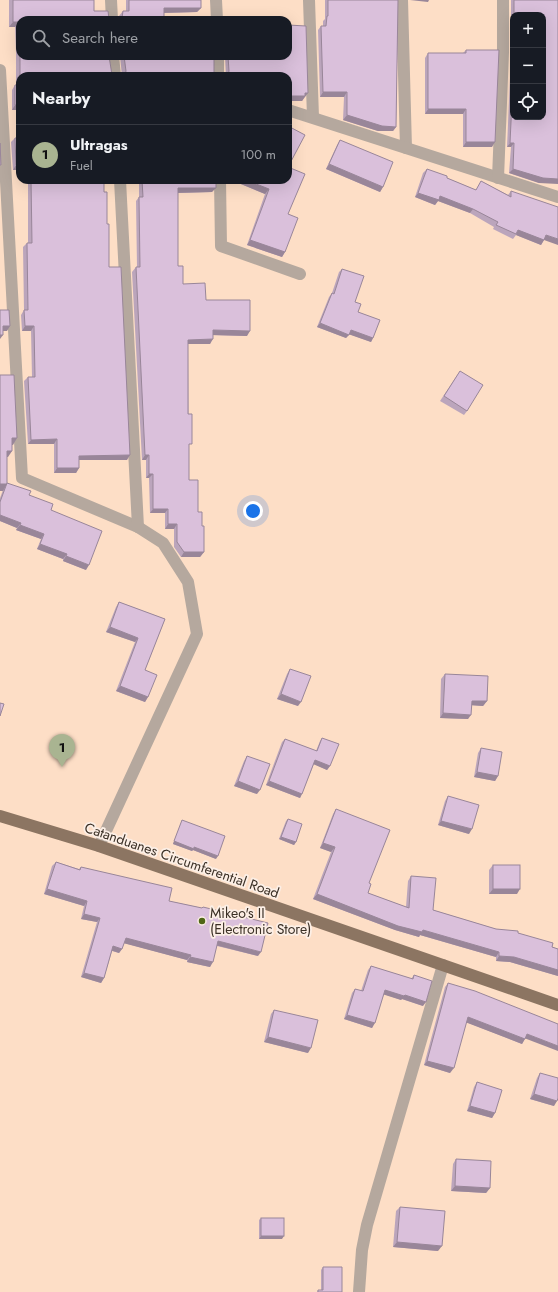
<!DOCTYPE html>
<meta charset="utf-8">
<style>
body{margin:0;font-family:Jost,sans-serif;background:#242831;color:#f1f3f6}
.controls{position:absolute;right:12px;top:12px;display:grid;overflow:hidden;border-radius:8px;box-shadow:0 4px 16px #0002}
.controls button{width:36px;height:36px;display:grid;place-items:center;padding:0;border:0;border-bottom:1px solid #363941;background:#171b24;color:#f1f3f6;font:20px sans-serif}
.you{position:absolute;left:253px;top:511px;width:14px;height:14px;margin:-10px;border:3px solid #fff;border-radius:50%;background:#1a73e8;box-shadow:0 0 0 6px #1a73e833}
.badge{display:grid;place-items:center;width:26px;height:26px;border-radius:50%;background:#a9b491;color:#111;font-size:13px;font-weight:700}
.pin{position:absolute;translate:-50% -33px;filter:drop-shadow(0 1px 2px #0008)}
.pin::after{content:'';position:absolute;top:21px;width:14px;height:12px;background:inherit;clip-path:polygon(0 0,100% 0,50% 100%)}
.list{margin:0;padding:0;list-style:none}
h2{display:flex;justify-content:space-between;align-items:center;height:52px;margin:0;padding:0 16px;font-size:17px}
h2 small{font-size:13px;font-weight:400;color:#9ea1a6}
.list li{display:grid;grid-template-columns:26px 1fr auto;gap:12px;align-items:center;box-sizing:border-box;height:60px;padding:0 16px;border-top:1px solid #363941}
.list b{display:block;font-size:15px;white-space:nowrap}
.list p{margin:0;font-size:13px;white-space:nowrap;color:#9ea1a6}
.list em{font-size:13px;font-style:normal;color:#9ea1a6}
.icon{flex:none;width:22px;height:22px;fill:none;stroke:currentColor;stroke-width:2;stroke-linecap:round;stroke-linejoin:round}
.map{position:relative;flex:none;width:558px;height:1292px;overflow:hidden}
.search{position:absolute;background:#171b24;box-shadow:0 4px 16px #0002;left:16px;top:16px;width:276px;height:44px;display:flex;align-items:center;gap:10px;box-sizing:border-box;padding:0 14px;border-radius:12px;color:#9ea1a6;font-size:15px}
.panel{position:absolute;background:#171b24;box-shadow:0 4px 16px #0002;left:16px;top:72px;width:276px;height:112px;border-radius:12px}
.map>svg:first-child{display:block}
</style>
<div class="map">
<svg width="558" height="1292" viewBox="0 0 558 1292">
<rect width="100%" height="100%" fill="#fddec6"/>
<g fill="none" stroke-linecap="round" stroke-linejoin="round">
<g stroke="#b5a89e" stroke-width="12">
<polyline points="111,0 112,20"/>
<polyline points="216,0 217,20"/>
<polyline points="309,0 313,117"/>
<polyline points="402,0 406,148"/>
<polyline points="113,56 115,76"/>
<polyline points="218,56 218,76"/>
<polyline points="0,70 22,478 138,527 163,543 188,582 197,634 99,846"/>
<polyline points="288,110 558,197"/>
<polyline points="498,178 503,52 503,0"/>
<polyline points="120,180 138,527"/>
<polyline points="220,180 221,246 300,274"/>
<polyline points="359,1292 362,1250 367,1225 443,965"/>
</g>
<polyline stroke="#8c7562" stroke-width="12" points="0,816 99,846 558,1005"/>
</g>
<g fill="#bba5bc" fill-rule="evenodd">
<polygon points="9,0 94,0 20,56 20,170 13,170 11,142 15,138 16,138 16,110 12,110 12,90 15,85 16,85 16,52 15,27 9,27"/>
<polygon points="126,0 201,0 201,8 197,12 164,13 164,20 119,20 119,16 123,11 126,11"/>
<polygon points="325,0 398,0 396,127 393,131 378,131 343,120 344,97 320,97 318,30 321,26 323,26 323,21 325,19"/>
<path d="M511,0H558L539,183L509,173L511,147H507L511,55ZM513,15H543L513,117Z"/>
<polygon points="466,50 492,147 463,147 463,114 425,114 425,58 428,53 463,53"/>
<polygon points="120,56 214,56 214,72 215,75 216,76 122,76"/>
<polygon points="225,56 288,56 305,97 304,97 302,101 288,101 288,76 226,76"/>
<polygon points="340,140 383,187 380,192 326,169 337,145"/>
<polygon points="288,167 288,214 285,252 282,257 247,245 265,194 236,182 237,180 288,180"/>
<polygon points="427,169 447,178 476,190 481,181 508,195 511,191 544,240 541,245 516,235 513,239 493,229 494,227 470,213 438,201 435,205 415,197 423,173"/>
<polygon points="28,180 104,180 104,192 107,224 109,267 127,460 79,460 79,468 76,473 54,473 54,444 28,444 24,381 28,377 32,377 31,331 22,331 21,315 24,310 23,247 27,243 28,243"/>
<polygon points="139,180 216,180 212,192 178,193 178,266 183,284 206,300 247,336 213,335 210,344 188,344 189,480 202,526 204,552 200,557 181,557 174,547 174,529 165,529 165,513 150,513 149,478 146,478 146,460 142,460 132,272 136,267 137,267 136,201 139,197"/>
<polygon points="342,269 355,302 358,312 373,338 371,342 349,334 346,338 317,327 329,297 332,293 339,272"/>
<polygon points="460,371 467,411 464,415 440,401"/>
<polygon points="0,375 17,438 12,445 12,451 7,457 7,483 29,495 51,510 86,570 63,561 63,559 37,549 41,539 16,530 17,528 0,521 0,498 3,490 0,491"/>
<polygon points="119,602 165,619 145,670 148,697 145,702 116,691 135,642 106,632 116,607"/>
<polygon points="290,669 298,706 277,699 287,674"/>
<polygon points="445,674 487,701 483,706 471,705 468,719 440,718 441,679"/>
<polygon points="322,738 330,766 327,770 314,764 300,798 266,785 282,742 285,739 316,751 320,741"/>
<polygon points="481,748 498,776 495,781 474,777 478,753"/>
<polygon points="247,756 257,794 234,786 244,761"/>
<polygon points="448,796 469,834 438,825 445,801"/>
<polygon points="336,809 369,883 368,893 406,907 408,881 411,876 433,910 496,929 518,933 558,949 558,976 510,962 496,961 496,957 420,935 419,937 395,930 313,899 331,852 320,848 333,814"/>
<polygon points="288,819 296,842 294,845 279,839 286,821"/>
<polygon points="182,820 216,859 193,850 192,851 173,844 181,823"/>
<polygon points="56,862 79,869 81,867 169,901 202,908 203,907 258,956 217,946 210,967 187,962 187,960 124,943 122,949 119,953 112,951 104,978 101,983 81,977 97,922 81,919 84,906 44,894 52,866"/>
<polygon points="493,865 517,894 489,894 489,870"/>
<polygon points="371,966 411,979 414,975 423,1006 402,999 401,1000 384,994 372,1028 344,1019 352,993 355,989 361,991 368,970"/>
<polygon points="448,983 525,1038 522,1044 466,1022 450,1073 424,1065 445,987"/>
<polygon points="274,1010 308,1053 264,1042 271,1014"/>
<polygon points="540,1073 554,1106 530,1099 537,1078"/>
<polygon points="477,1082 495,1113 492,1118 467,1111 474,1087"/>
<polygon points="456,1159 490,1188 486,1193 451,1191 453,1164"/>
<polygon points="400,1207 438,1251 393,1247 396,1211"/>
<polygon points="261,1218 282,1239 259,1239 259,1220"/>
<polygon points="323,1267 342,1292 317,1292 318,1290 321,1290 321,1270"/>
</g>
<g fill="#998699">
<polygon points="410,0 429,0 428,2"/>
<polygon points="164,8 201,8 197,12 160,13"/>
<polygon points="13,22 19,22 15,27 9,27"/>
<polygon points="323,92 347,92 344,97 320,97"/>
<polygon points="305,93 308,93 302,101 288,101 288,96"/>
<polygon points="15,105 19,105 16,110 12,110"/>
<polygon points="428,109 466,109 463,114 425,114"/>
<polygon points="347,115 396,127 393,131 378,131 343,120"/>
<polygon points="466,142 495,142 492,147 463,147"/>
<polygon points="510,143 514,143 511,147 507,147"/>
<polygon points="329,164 383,187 380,192 326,169"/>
<polygon points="16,165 20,165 20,170 13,170"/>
<polygon points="513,169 558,179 558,184 539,183 509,173"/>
<polygon points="238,180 246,180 269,189 265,194 236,182"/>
<polygon points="178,188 216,188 212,192 174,193"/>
<polygon points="418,193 440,196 473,209 470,213 438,201 435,205 415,197"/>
<polygon points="518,230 546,235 558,239 558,245 544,240 541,245 516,235"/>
<polygon points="250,240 285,252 282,257 247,245"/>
<polygon points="320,323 349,335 346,338 317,327"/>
<polygon points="3,326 10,326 7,331 0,331"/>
<polygon points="25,326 34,326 31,331 22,331"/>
<polygon points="213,330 250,331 247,336 210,335"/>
<polygon points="351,330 373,338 371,342 348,334"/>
<polygon points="0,335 3,335 0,339"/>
<polygon points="213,339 210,344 184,344 188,340"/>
<polygon points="12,438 17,438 13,445 8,445"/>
<polygon points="57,439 54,444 28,444 31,440"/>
<polygon points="7,451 12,451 8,457 3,457"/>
<polygon points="130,455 127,460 75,460 79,456"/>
<polygon points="145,455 149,455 146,460 142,460"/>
<polygon points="57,468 79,468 76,473 54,473"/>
<polygon points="149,474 153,474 149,478 146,478"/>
<polygon points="0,484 7,484 3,491 0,491"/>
<polygon points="153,509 168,509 165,513 150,513"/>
<polygon points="0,515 21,523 17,528 0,521"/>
<polygon points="168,524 177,524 174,529 165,529"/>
<polygon points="20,525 44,534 41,539 16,530"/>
<polygon points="40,544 67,554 63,559 37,549"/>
<polygon points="184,552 204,552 200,557 181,557"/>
<polygon points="66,556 89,565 86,570 63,561"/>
<polygon points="110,627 138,638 135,642 106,632"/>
<polygon points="120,686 148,697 145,702 116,691"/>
<polygon points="281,694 301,702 298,706 277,699"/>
<polygon points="472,701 487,701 483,706 468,705"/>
<polygon points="443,713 471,715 468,719 440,718"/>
<polygon points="315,760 330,766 327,770 313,764"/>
<polygon points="477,772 498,776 495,781 474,777"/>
<polygon points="238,781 260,790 257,794 234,786"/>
<polygon points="269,781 302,794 300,798 266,785"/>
<polygon points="441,821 472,829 469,834 438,825"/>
<polygon points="281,837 296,842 294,845 279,839"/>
<polygon points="174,841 194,847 218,856 216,859 193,850 192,851 173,844"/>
<polygon points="323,843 335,847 331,852 320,848"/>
<polygon points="47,889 87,901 84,906 44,894"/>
<polygon points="493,889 520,889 517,894 489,894"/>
<polygon points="317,894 423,930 499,952 496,957 420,935 419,937 395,930 313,899"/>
<polygon points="84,914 100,918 97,922 81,919"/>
<polygon points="126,938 191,955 187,960 123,943"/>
<polygon points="218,941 261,952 258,956 215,945"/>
<polygon points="113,946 122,949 119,953 110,950"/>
<polygon points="499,956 514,957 558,970 558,976 510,962 496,961"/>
<polygon points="190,957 213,962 210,967 187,962"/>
<polygon points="84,973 104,978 101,983 81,977"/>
<polygon points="385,990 405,995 426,1002 423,1006 402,999 401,1000 382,994"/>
<polygon points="347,1015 375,1023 372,1028 344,1019"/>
<polygon points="468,1017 525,1039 522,1044 465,1022"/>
<polygon points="527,1034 558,1046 558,1051 524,1038"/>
<polygon points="268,1037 311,1048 308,1053 264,1042"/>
<polygon points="427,1061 454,1068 450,1073 424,1065"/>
<polygon points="534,1094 557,1101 554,1106 530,1099"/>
<polygon points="470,1106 495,1113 492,1118 467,1111"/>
<polygon points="455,1186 490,1188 486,1193 451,1191"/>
<polygon points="261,1236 284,1236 282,1239 259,1239"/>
<polygon points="397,1242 442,1246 438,1251 393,1247"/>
</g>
<g fill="#dac0db" stroke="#998699">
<polygon points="13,0 94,0 94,11 108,11 109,19 110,20 20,20 20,56 109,56 112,75 113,76 20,76 20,165 16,165 15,138 19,138 19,105 15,105 15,85 20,85 20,48 19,22 13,22"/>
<polygon points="129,0 201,0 201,8 164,8 164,20 121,20 122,18 123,11 129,11"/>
<polygon points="328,0 398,0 396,127 382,126 347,115 347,92 323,92 321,26 326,26 327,16 328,16"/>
<polygon points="514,0 558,0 558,179 543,178 513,169 514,143 510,143 513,79 513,117 543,117 543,15 514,15"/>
<polygon points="288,25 306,26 308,93 305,93 305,96 288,96 288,76 227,76 228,75 229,71 228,56 288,56"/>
<polygon points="466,50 499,50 495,142 466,142 466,109 428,109 428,53 466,53"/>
<polygon points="124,56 214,56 214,72 215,75 216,76 123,76 125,75 126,71"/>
<polygon points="288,126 305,135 288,167 305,174 288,214 298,218 285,252 250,240 269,189 246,180 288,180"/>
<polygon points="340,140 393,162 383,187 329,164"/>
<polygon points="0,143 1,165 0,165"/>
<polygon points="427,169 447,176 447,178 476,190 481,181 511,197 511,191 558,207 558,239 546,235 544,240 518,230 516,234 496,225 498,222 473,209 440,196 439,200 418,193"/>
<polygon points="31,180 104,180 104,192 107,192 107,224 109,224 109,267 121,267 130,455 79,456 79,468 57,468 57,439 31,440 28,377 35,377 34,326 25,326 24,310 28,310 27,243 32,243"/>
<polygon points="142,180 216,180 216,188 178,188 178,266 183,266 183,284 205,283 206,300 250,300 250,331 213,330 213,339 188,340 188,414 192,414 192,444 189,444 189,480 198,480 198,512 202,512 202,526 204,526 204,552 184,552 177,542 177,524 168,524 168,509 153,509 153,474 149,474 149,455 145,455 136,267 140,267 139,197 143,197"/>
<polygon points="342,269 364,276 355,302 361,304 358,312 380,320 373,338 351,330 349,335 320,323 332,293 334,294"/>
<polygon points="0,310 9,310 10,326 3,326 3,335 0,335"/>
<polygon points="460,371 483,385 467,411 444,396"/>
<polygon points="0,375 14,375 17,438 12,438 12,451 7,451 7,484 0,484"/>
<polygon points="7,483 31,491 29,495 53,504 51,510 102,531 89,565 66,556 67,554 40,544 44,534 20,525 21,523 0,515 0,502"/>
<polygon points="119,602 165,619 145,670 157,675 148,697 120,686 138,638 110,627"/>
<polygon points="290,669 311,676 301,702 281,694"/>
<polygon points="445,674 488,676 487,701 472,701 471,715 443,713"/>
<polygon points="0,703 4,704 0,716"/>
<polygon points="322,738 339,744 330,766 315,760 302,794 269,781 285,739 317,751"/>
<polygon points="481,748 502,752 498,776 477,772"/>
<polygon points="247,756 270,764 260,790 238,781"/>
<polygon points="448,796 479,805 472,829 441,821"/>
<polygon points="336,809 390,830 369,883 371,884 368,893 409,908 411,876 436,878 433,910 496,929 518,931 518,933 553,943 552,947 558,949 558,970 514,957 499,956 499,952 423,930 422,932 398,926 317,894 335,847 323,843"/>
<polygon points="288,819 302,824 296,842 281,837"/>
<polygon points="182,820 225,836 218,856 194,847 194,849 174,841"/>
<polygon points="56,862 80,870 81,867 172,888 169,901 202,908 203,907 268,923 261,952 218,941 213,962 190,957 191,955 126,938 122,949 113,946 104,978 84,973 100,918 84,914 87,901 47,889"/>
<rect x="493" y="865" width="27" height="24"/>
<polygon points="371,966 413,979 414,975 432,981 426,1002 405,995 404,996 385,990 375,1023 347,1015 355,989 363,991"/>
<polygon points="448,983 475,991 558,1024 558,1046 527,1034 525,1039 468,1017 454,1068 427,1061"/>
<polygon points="274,1010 318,1020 311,1048 268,1037"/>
<polygon points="540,1073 558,1078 558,1098 557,1101 534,1094"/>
<polygon points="477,1082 502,1090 495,1113 470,1106"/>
<polygon points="456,1159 491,1161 490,1188 455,1186"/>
<polygon points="400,1207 445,1211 442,1246 397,1242"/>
<rect x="261" y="1218" width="23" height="18"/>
<polygon points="323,1267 342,1267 342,1292 318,1292 318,1290 323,1290"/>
</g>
<circle fill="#506716" stroke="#fcefe6" stroke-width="1.5" cx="202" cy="921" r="4"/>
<g text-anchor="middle" stroke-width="3.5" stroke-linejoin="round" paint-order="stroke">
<g font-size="14" fill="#3b3026" stroke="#fcefe6">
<text transform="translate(182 860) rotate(19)" y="5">Catanduanes Circumferential Road</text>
</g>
<g font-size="14" fill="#3b3026" stroke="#fcefe6" text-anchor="start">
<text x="210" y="918">Mikeo's II<tspan x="210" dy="16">(Electronic Store)</tspan></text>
</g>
</g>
</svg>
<div class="controls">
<button>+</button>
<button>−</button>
<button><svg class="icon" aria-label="locate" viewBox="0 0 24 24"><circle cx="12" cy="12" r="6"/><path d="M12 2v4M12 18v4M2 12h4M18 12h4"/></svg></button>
</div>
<div class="you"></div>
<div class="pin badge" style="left:62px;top:767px">1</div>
<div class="search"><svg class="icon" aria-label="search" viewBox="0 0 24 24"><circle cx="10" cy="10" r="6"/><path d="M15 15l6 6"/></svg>Search here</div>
<section class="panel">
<h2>Nearby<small></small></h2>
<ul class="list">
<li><span class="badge">1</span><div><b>Ultragas</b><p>Fuel</p></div><em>100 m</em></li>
</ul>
</section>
</div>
